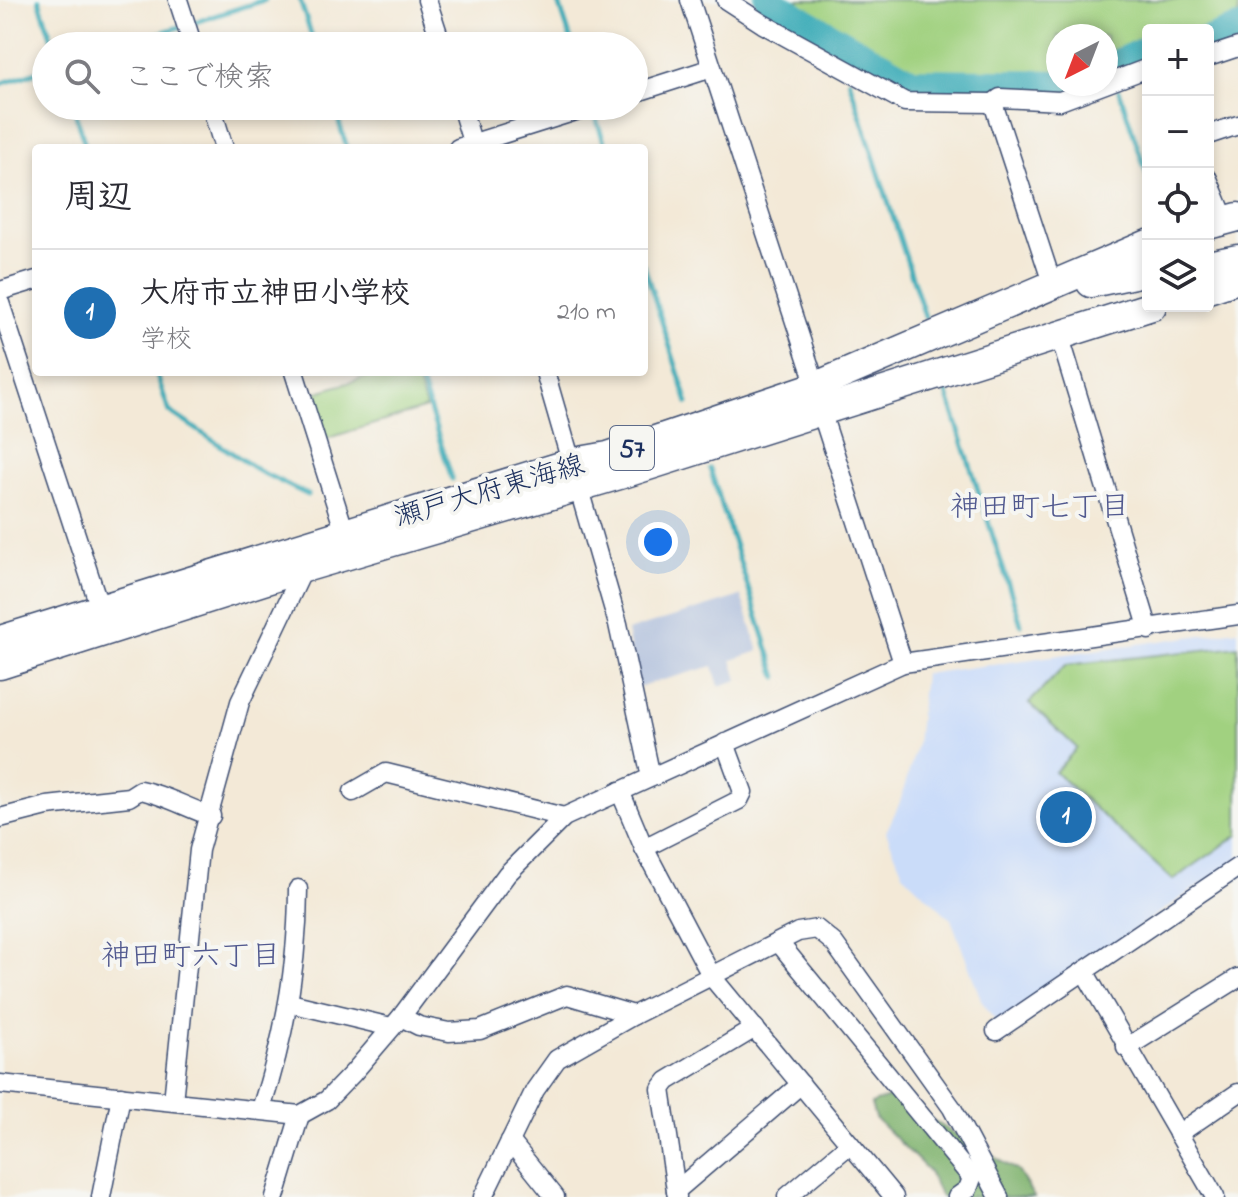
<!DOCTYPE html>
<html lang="ja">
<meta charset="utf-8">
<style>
body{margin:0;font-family:"Indie Flower","Klee One",sans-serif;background:#f2f2f3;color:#2b2b33}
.controls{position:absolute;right:24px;top:24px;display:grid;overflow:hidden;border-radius:8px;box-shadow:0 4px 12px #0003}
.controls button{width:72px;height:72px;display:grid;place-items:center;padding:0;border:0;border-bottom:2px solid #e1e1e2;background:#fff;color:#2b2b33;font:40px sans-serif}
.compass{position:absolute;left:1046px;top:24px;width:72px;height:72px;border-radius:50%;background:#fff;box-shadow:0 4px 12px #0003;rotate:222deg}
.you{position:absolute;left:658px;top:542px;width:28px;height:28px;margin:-20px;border:6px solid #fff;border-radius:50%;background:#1a73e8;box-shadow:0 0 0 12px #1a73e833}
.badge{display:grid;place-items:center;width:52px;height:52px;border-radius:50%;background:#1f6fb2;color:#fff;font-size:26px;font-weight:700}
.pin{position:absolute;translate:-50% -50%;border:4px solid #fff;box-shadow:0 2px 8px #0006}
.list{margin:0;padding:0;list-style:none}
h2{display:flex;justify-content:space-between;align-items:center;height:104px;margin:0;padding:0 32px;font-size:34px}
h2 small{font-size:26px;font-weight:400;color:#7c7c81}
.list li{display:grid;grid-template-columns:52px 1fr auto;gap:24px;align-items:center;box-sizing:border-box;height:128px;padding:0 32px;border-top:2px solid #e1e1e2}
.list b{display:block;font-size:30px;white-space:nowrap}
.list p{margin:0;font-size:26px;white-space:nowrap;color:#7c7c81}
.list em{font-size:26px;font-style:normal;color:#7c7c81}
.icon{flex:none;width:44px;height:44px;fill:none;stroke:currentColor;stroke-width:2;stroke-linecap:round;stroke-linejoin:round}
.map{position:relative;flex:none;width:1238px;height:1197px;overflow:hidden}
.search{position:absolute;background:#fff;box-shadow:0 4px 12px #0003;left:32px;top:32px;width:616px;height:88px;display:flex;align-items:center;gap:20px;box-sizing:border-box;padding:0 28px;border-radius:44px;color:#7c7c81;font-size:30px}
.panel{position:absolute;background:#fff;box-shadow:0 4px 12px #0003;left:32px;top:144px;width:616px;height:232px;border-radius:8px}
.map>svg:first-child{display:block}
</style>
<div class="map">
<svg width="1238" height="1197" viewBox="0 0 1238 1197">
<rect width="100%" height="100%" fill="#f6f6f2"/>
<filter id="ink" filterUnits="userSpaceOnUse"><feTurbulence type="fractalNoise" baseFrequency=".0125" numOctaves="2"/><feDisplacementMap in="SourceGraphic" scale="16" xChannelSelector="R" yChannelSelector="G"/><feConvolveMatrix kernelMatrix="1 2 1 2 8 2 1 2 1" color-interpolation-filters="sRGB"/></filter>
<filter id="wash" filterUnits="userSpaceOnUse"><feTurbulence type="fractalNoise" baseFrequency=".006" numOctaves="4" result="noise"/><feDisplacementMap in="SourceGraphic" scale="32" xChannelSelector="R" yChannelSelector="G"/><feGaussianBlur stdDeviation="1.8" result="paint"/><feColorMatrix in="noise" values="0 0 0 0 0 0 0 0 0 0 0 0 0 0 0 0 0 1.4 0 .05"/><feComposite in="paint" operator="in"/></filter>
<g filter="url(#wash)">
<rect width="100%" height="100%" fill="#f3e9d7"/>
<polygon fill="#cadcf9" points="1238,630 1238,859 998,1023 982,1002 951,919 904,875 886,832 900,802 917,744 924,674"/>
<polygon fill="#b7c5de" points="741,596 759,651 732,660 738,680 719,686 713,666 638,687 627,631"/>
<g fill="#a1d180" stroke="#5e806f" stroke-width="2">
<polygon points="778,0 1238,0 1238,21 1208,33 1208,30 1148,30 1148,42 1106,61 1106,36 1058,36 1058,79 913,75"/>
<polygon points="383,372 414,372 426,408 322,440 308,395"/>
<polygon points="1238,646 1238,835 1173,880 1055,772 1077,748 1029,703 1066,665"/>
</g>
<polygon fill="#80b36e" stroke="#4e7166" stroke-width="2" points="891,1096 1018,1171 1034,1197 941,1197 928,1170 875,1118 871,1104"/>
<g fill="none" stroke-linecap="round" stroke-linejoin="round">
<g stroke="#3aabb7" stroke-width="5">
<polyline points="39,0 54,46"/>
<polyline points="300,0 315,46"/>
<polyline points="558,0 573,46"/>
<polyline points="119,46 265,0"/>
<polyline points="856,65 864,56"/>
<polyline points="1112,66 1115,74"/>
<polyline points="849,80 925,317"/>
<polyline points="0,84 46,69"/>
<polyline points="1119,90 1148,178"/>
<polyline points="73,106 86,148"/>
<polyline points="334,106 347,148"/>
<polyline points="595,115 606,148"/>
<polyline points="644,266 688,403"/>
<polyline points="156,372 169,411 259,471 308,495"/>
<polyline points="418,372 452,479"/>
<polyline points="946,390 1021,624"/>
<polyline points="710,469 777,677"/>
</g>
<g stroke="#3aabb7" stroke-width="28">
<polyline points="768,0 911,82 1071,84"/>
<polyline points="1208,40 1238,29"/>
<polyline points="1106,68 1148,49"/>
</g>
</g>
</g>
<g filter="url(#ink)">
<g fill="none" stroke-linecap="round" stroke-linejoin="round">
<defs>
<g id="street">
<polyline points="178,0 193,46"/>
<polyline points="427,0 442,46"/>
<polyline points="690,0 816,386"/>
<polyline points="726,0 763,24 905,102 993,103"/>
<polyline points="1208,57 1238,47"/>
<polyline points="634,93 712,68"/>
<polyline points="211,106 224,148"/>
<polyline points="461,106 474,148"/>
<polyline points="1208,135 1238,125"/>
<polyline points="458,148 592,106"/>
<polyline points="1208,179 1225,220"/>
<polyline points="1052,283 993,103 1000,98 1060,101 1148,68"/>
<polyline points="0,291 36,280"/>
<polyline points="0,303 100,608"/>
<polyline points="1059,334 1149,630"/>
<polyline points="294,372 345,533"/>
<polyline points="545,372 618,624 651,777"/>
<polyline points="821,411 903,663"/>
<polyline points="620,791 644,848 712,977 894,1197"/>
<polyline points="353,792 386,773 564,817"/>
<path d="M0,818L47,806L129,797L140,790C165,795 185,807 211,816"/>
<polyline points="644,848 739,800 743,792 725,743"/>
<polyline points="780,944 972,1178 968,1189 957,1197"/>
<polyline points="290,1003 391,1027"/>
<polyline points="401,1017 419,1026 449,1032 480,1030 567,995 634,1015"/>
<polyline points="996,1031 1084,971"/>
<polyline points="1126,1048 1238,978"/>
<polyline points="0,1084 300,1115 327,1100 353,1073 401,1017 507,874 564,817 903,663 1238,615"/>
<polyline points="173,1101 199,850 240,702 304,568"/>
<path d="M261,1109C285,1036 298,966 298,889"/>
<polyline points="1178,1134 1238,1093"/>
<polyline points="510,1141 555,1197"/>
<polyline points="676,1191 801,1084"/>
<polyline points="101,1197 121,1096"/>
<polyline points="275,1197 300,1115"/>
<polyline points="483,1197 535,1090 557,1059 634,1015 798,932 817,929 834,943 952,1108 999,1197"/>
<polyline points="677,1197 661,1089 667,1081 755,1028"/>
<polyline points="787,1197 850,1144"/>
<polyline points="1215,1197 1084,971 1238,867"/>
</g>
<g id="primary">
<polyline points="1208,225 1238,217"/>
<polyline points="1208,265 1238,259"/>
<polyline points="1091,283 1148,271"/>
<polyline points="1208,289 1238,279"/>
<polyline points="0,640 574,462 608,456 816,386 1148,244"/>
<polyline points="0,665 304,568 623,474 1152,306"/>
</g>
</defs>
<use href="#street" stroke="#3b4b70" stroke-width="21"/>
<use href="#primary" stroke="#3b4b70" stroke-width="31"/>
<use href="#street" stroke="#fff" stroke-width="18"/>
<use href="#primary" stroke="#fff" stroke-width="28"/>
</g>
</g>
<g text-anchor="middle" stroke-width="8" stroke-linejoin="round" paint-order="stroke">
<rect fill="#f6f6f2" stroke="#5d6b8a" stroke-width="2" x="610" y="426" width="44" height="44" rx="6"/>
<g font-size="26" font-weight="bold" fill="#1b2f5e">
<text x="632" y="457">57</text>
</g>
<g font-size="28" fill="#1b2f5e" stroke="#f6f6f2">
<text transform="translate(489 489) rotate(-16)" y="10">瀬戸大府東海線</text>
</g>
<g font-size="30" fill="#51598f" stroke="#f6f6f2">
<text x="1040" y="516">神田町七丁目</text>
<text x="191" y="965">神田町六丁目</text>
</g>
</g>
</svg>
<div class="controls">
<button>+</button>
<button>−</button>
<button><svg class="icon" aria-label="locate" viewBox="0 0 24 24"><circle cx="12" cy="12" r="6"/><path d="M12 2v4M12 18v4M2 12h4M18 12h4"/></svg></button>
<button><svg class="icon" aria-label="layers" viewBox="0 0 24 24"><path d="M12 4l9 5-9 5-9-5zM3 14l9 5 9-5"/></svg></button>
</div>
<svg class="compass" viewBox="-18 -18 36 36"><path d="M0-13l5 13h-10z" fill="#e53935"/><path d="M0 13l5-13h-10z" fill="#7c7c81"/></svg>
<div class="you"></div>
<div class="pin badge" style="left:1066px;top:817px">1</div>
<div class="search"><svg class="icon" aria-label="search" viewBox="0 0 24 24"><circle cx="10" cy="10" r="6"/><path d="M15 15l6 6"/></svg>ここで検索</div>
<section class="panel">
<h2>周辺<small></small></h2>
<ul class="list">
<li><span class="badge">1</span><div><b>大府市立神田小学校</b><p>学校</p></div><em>210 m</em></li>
</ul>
</section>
</div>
